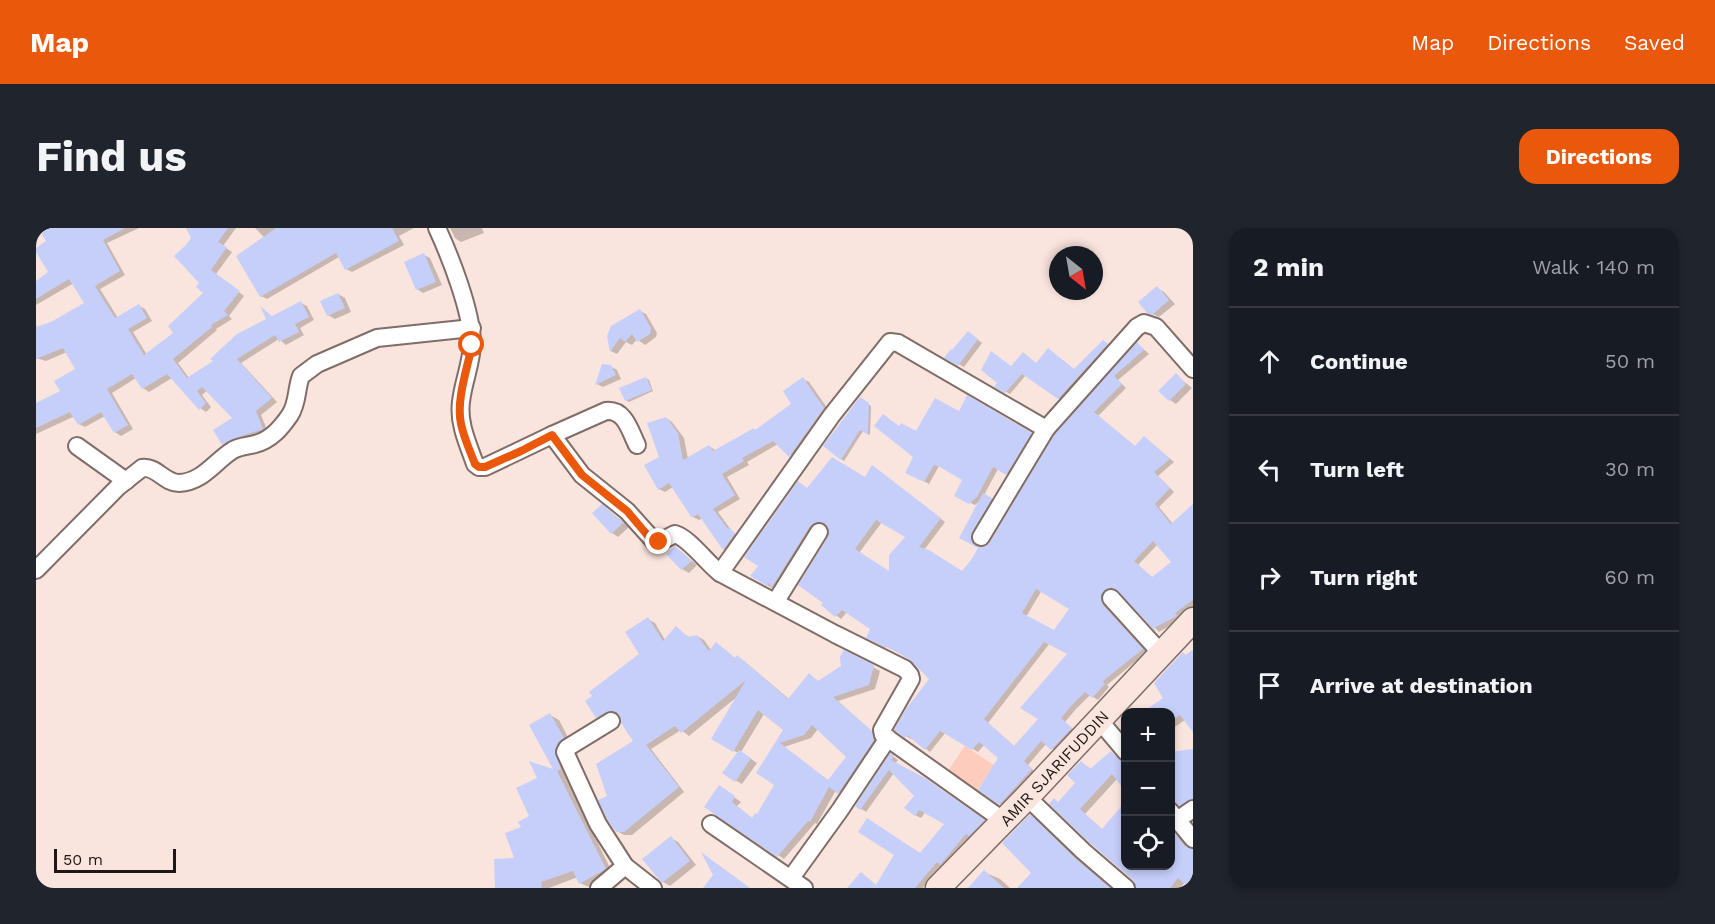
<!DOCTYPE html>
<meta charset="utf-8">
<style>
body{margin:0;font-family:"Work Sans",sans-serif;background:#20242c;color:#f1f3f6}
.controls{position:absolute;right:18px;bottom:18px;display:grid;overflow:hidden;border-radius:12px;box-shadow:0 3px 9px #0003}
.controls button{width:54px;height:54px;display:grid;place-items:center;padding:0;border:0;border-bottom:2px solid #363941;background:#171b24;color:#f1f3f6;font:30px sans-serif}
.compass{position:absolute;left:1013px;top:18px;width:54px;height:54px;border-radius:50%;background:#171b24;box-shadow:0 3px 9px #0003;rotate:149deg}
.scale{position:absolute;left:18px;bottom:15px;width:122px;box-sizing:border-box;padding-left:6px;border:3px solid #1f1715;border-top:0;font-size:16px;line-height:21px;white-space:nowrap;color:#1f1715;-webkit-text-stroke:4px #fae4de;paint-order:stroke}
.stop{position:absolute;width:18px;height:18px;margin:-14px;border:4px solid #ea580c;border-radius:50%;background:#fff}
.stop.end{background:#ea580c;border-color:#fff;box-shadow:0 2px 6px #0008}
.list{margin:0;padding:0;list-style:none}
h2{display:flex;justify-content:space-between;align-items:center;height:78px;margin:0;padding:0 24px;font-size:26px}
h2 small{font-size:20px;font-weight:400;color:#9ea1a6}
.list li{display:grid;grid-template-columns:39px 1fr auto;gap:18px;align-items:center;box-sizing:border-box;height:108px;padding:0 24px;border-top:2px solid #363941}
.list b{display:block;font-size:22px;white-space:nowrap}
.list em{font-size:20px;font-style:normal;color:#9ea1a6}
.icon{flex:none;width:33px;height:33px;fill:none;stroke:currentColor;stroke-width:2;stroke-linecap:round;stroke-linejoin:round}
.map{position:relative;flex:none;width:1157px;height:660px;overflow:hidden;border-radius:18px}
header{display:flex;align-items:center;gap:36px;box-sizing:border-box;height:84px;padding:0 30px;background:#ea580c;color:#fff}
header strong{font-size:28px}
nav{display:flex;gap:33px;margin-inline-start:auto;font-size:21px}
.intro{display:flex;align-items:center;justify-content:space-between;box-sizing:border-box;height:144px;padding:0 36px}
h1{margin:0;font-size:42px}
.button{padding:15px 27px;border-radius:18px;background:#ea580c;color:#fff;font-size:21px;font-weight:700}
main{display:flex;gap:36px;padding:0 36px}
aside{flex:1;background:#171b24;border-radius:18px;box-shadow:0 3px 9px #0003}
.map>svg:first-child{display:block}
</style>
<header>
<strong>Map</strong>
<nav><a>Map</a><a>Directions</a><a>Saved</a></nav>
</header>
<div class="intro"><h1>Find us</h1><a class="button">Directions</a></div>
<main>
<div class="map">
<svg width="1157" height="660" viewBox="0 0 1157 660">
<rect width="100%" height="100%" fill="#fae4de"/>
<polygon fill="#fdccbd" points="929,518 958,537 941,563 911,544"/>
<g fill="#0003" fill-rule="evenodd">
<polygon points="33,0 103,0 71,15 89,47 64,61 82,90 103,78 109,81 116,93 97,104 111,127 139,105 169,65 165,55 156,10 152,0 200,0 187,18 196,24 180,46 208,68 193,88 196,91 180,101 181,102 142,135 153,150 179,134 237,89 265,75 271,78 278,92 264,100 268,107 250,117 243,111 205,135 241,174 225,187 232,204 193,219 188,215 198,190 172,162 166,167 175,179 170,184 164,180 136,150 113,164 107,160 100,150 76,165 97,201 85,208 79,204 69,188 49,199 43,196 39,188 0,206 0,176 26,164 41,141 31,124 10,133 0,130 0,96 1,100 16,95 50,76 38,55 0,77 0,54 15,45 0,22"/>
<polygon points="219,0 378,0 363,8 368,17 316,44 310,41 303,29 231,71 225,68 229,10"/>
<polygon points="414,0 446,0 448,5 425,14 419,10"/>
<polygon points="388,27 394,30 406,57 387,65 381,61"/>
<polygon points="1121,60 1128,64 1139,76 1123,89 1112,84"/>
<polygon points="302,66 309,70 315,84 299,91 292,87"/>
<polygon points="604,83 610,86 621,105 620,109 609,117 601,111 596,117 590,114 581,126 575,123 572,108"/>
<polygon points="937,108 946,115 928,139 910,129"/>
<polygon points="1071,116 1075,119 1027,173 990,147 974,166 961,158 976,140 1001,136 1039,142"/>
<path d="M1102,116L1113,126L1082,152L1090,160L1062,188L1100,219L1113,213L1138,234L1122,248L1138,264L1123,279L1137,296L1157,278V379L1143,388L1145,391L1123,404L1085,364L1080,362L1073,365L1069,375L1072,381L1111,424L1071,457L1073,459L1062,472L1054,467L1040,481L1029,494L1040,504L1021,524L1010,516L992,537L1000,545L969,579L964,576V529L949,516L942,524L910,504L894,524L876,510L875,511L870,508L895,451L875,431L832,409L836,400L811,384L805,391L787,377L795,304L791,296L779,301L742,360L738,358L736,360L716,348L724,337L763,255L772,261L830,251L842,242L909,294L888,322L926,345L945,321L955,315L1020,208ZM846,294L871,309L855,345L823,325ZM1122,316L1137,334L1117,350L1102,337ZM1006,362L1035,380L1018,403L990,389ZM1014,415L1034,425L1004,491L979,519L952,495Z"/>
<polygon points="574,138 581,142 585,151 567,159 561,156"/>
<polygon points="1140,147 1156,160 1140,176 1134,172"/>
<polygon points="610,150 613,152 617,163 593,174 590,172"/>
<polygon points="767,151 773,154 794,184 760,231 742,216 711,234 713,237 691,249 704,271 682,284 695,302 704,310 694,324 688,321 667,290 663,292 657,289 637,259 629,264 623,261 624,230 630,190 636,194 648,210 652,231 673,218 679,222 720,203 757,176"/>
<polygon points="932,169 999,209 976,248 962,241 948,267 961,274 939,312 941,319 925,309 945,272 939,277 920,268 928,251 903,238 893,256 876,247 879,229 864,200 880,205 923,185"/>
<polygon points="824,171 835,178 834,207 827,203 808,233 789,218"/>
<polygon points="572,282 593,299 582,309 576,305"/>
<polygon points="639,319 661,337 653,345 646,341 632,326"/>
<path d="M612,391L619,395L629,412L640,400L654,410L661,408L668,412L675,422L687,420L700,431L702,429L708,433L753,471L807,438L809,424L844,443L839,461L802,473L842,509L844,516L809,568L800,562L781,596L779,595L748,631L671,578L689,563L705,574L701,578L717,591L722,588L740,556L722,544L748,502L728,486L705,524L721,535L706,556L699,552L702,525L677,510L702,468L653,508L645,502L615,521L648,564L596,607H588L581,603L573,569L599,514L586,487L582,486L568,492L561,489L605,427ZM782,501L812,528L793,553L748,519L775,510Z"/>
<polygon points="1148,426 1151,428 1149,492 1134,502 1134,484 1107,484 1129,471"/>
<polygon points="514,487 523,492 535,515 533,546 529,548 577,646 553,659 544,655 542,649 513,660 461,660 480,632 487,600 495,589 520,544"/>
<polygon points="1157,522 1157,576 1151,580 1144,576 1134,578 1134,525"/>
<polygon points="1076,525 1090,536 1090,560 1081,551 1049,586 1066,601 1056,612 1023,575 1041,554 1046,535 1055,541"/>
<polygon points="855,527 862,532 859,536 895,555 953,596 939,610 935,608 910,638 907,637 887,660 813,660 830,649 841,658 860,626 885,627 910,596 890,583 885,590 879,587 880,568 858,545 830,584 821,578"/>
<polygon points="994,588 1001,592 1074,660 983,660 997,645"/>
<polygon points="1090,597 1090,638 1134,638 1137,605 1144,609 1156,622 1157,660 1149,654 1144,660 1101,660 1101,655 1063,621"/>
<polygon points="635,610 642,614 660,637 634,658 627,654 608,632"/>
<polygon points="948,644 964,651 974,660 936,660"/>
</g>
<g fill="#c6cffa" fill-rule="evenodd">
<polygon points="2,0 89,0 67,12 84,43 59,58 79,90 103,76 111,90 92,101 108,127 137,105 132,98 167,65 160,59 163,55 138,28 149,18 155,10 150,0 192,0 182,14 191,19 175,42 204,63 188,83 192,87 175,97 176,99 137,131 151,150 177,133 174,131 201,106 230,91 224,78 236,88 265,73 273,89 259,96 263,104 243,114 239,107 201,131 236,170 220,183 227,201 196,211 186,217 177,202 196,190 166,159 161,163 170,175 163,182 131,146 106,161 96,146 71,161 92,197 78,205 65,184 42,197 34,184 0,200 0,175 24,163 18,153 39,141 27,120 0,131 0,99 15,94 48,75 33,51 0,71 0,53 12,44 0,24 0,20 10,13"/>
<polygon points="240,0 356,0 363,13 309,42 300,25 224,69 200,28"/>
<polygon points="388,25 400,54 380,62 368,34"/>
<polygon points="1121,58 1133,72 1116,87 1111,85 1102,74"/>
<polygon points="302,65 309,80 291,88 284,73"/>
<polygon points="604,81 615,100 614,106 601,114 596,106 589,114 584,110 574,124 571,108 575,98"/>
<polygon points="932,103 942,111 922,138 908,130 915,121 916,122"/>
<polygon points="1067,112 1072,116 1022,171 986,146 969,165 958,159 961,155 945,142 955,123 975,138 987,124 1000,135 1012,120 1038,141"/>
<path d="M1101,114L1108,122L1078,148L1086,156L1058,184L1099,218L1108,208L1134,231L1118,244L1134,260L1119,276L1135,296L1157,276V372L1139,385L1141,388L1118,400L1120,404L1082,363L1073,360L1068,363L1065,372L1067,377L1107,421L1067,453L1069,456L1056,470L1049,464L1035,478L1025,490L1036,500L1015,522L1005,513L988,533L996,541L963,577L942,562L962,530L943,514L936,522L904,503L889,522L871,507L869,510L858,502L870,481L893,451L874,432L851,418L850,420L830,410L834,401L806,382L799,389L785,377L787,375L762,357L792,309L793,304L789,295L783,294L774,298L736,359L732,355L731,358L714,348L722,338L708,329L762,253L771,260L796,229L829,249L836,237L905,290L883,319L893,322L926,343L935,332L942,320L923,310L947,265L956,270L935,308L936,315L944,319L950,318L954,314L1018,207ZM840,292L869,309L853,327V343L819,321ZM1117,313L1135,334L1116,349L1098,333ZM1000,361L1033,381L1018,402L986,385ZM1008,414L1031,426L984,480L1002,491L978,518L948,491Z"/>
<polygon points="566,136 575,137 580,147 559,157"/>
<polygon points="1140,145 1150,156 1133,173 1122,163"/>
<polygon points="610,149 616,162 589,173 583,160"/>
<polygon points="767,149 788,180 753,229 737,213 706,230 708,233 686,246 699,267 677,281 692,301 694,300 699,306 687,322 662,286 656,290 633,255 622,262 608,237 623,229 611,195 630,189 642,205 647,232 673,217 677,223 718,200 719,202 755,176 747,163"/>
<polygon points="931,167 996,205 970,247 957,239 941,269 933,276 918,268 926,252 904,239 898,237 888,254 869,245 877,229 838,198 847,186 863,198 865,195 880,203 899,170 923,183"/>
<polygon points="824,169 833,175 832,207 824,202 805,232 787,218"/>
<polygon points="566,276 587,295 575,306 556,285"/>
<polygon points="639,318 656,333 645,342 630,326"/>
<path d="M612,389L627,413L640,398L652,409L661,407L673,423L680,414L699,430L701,427L752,471L773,445L782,453L805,438L804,429L808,422L838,437L833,457L797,469L836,503L838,512L802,566L793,559L774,594L772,593L741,629L668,579L683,557L699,568L696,574L716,590L719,585L721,586L738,557L720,545L747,502L722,482L697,524L675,511L710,452L645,505L639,498L610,517L643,559L588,604H580L571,591L562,572L571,568L560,536L597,513L585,495L584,488L580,484L574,483L560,490L549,473L556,468L553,464L603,426L589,404ZM776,497L810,529L792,552L744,515L768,507Z"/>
<polygon points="1157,422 1157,504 1144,487 1134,494 1134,484 1107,484 1127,470 1118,455 1145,426 1147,424 1149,427"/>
<polygon points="514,485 528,510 522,515 519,523 525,541 521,543 570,641 543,656 537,643 505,654 506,660 459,660 458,631 478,630 469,605 485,599 482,594 493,588 480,560 501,550 493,533 517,541 493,497"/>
<polygon points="1157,521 1157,571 1143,578 1134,573 1134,524"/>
<polygon points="703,522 715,530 699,554 686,545"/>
<polygon points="1075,523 1082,531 1089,534 1089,563 1076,546 1044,581 1066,601 1089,574 1089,638 1134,638 1134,606 1137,603 1149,618 1157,621 1157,660 1153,660 1142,650 1134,660 1100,660 1097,652 1054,615 1013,576 1018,570 1022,574 1039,555 1031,547 1045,533 1054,541"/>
<polygon points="854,525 858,527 855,532 889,550 949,592 933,608 930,606 904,637 901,634 879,660 811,660 825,644 840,657 858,627 822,604 831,590 884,625 908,596 883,582 879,588 868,580 878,568 853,542 824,582 819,578"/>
<polygon points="994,586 1040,631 1074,660 981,660 995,645 966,615"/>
<polygon points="635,608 654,633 626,655 606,631"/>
<polygon points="665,624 714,660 667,660 677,647"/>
<polygon points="948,642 968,660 932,660"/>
</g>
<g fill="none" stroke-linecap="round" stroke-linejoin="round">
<defs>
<g id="minor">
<path d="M401,0C414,28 436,84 436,115C436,134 427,154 425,174C422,195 432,216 439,236L443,239H449L516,207L546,247L591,283L618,313L623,314L639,306C653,310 670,334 684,345L799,406L869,441L874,447L875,451L846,502L847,507L968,593"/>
<path d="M516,207L570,183C589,181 594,203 601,217"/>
<polyline points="41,218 90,253"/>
<polyline points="945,309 1010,201 1101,99 1108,95 1120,99 1157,141"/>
<path d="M0,342L82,259L106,240C121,238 128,255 143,255C167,254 179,233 197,222C204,218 212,218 219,216C235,212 245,200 254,187C262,175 260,161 265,148L281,136L341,110L436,100"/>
<polyline points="684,345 796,187 854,114 862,115 1010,201"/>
<polyline points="1075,370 1124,424"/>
<polyline points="740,373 783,304"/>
<polyline points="1063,492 1090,524"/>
<polyline points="575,493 531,520 529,524 562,596 589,638 617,660"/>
<polyline points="991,569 1047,623 1090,660"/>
<polyline points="1134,583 1157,611"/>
<polyline points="1141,592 1157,581"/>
<polyline points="675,596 768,660"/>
<polyline points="755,650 804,582 852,510"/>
<polyline points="563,660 589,638"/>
</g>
<polyline id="secondary" points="902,660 991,569 1157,392"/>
</defs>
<use href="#minor" stroke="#806d68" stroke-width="20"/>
<use href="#secondary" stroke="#806d68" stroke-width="27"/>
<use href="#minor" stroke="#fff" stroke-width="16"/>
<use href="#secondary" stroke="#fbe5de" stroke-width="24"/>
</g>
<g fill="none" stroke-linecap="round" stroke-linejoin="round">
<path stroke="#ea580c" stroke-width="8" d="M436,117C431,142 420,172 425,196C428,210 434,223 439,236L443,239H449L485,223L516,207L546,247L591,283L613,309L621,314H623"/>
</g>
<g text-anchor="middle" stroke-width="6" stroke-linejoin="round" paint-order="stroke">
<g font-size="16" fill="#1f1715" stroke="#fae4de">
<text transform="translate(1018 540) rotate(-47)" y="6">AMIR SJARIFUDDIN</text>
</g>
</g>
</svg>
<div class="controls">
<button>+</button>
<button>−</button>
<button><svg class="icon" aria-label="locate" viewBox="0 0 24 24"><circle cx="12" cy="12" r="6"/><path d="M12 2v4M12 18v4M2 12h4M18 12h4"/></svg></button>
</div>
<svg class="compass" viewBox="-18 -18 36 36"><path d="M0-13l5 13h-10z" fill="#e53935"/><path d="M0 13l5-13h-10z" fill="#9ea1a6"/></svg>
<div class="scale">50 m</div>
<div class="stop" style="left:436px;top:117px"></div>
<div class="stop end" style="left:623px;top:314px"></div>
</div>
<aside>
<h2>2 min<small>Walk · 140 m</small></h2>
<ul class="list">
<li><svg class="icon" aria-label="ahead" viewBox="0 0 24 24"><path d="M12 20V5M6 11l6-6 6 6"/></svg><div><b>Continue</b></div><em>50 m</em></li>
<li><svg class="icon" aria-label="left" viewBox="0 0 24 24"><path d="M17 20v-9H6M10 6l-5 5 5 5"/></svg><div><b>Turn left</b></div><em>30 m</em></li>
<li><svg class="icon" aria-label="right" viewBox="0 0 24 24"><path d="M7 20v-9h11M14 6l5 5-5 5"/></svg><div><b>Turn right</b></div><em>60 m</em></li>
<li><svg class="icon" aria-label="arrive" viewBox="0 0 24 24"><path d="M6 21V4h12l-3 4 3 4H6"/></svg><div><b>Arrive at destination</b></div></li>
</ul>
</aside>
</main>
